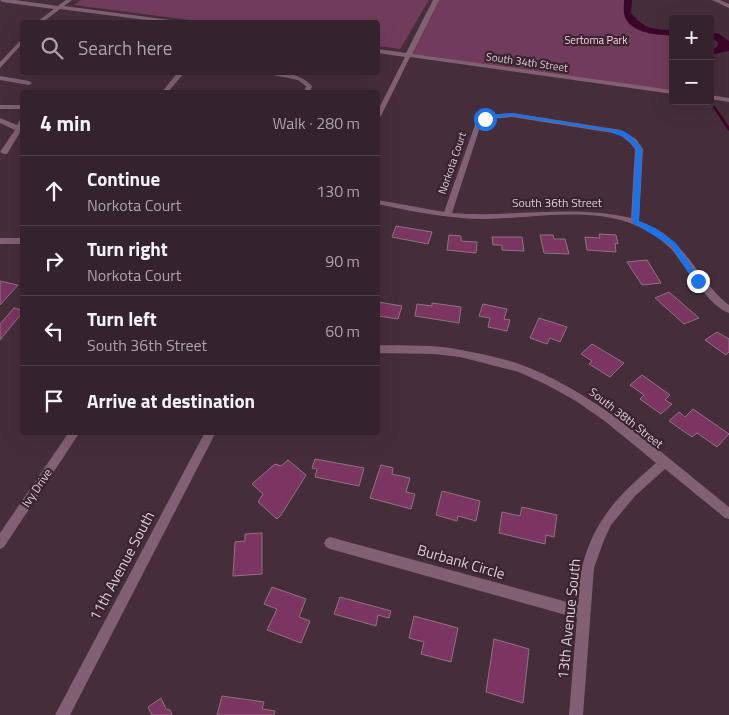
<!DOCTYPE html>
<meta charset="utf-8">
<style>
body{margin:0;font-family:"Titillium Web",sans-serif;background:#3f2f38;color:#f1f3f6}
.controls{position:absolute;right:15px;top:15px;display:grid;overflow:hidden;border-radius:5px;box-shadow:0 5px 20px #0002}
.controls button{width:45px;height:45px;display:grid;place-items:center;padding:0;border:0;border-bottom:1px solid #4e3f48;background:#34222c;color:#f1f3f6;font:25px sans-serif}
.stop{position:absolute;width:15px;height:15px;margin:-11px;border:4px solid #1a73e8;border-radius:50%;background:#fff}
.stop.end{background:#1a73e8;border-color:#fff;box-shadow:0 1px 5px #0008}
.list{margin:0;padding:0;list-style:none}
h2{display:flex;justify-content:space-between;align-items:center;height:65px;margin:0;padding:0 20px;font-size:21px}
h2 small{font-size:16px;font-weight:400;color:#a9a4a9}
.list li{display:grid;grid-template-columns:32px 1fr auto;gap:15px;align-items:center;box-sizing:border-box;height:70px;padding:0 20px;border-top:1px solid #4e3f48}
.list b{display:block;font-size:19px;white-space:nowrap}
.list p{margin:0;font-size:16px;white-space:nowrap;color:#a9a4a9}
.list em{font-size:16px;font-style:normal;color:#a9a4a9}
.icon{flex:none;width:28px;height:28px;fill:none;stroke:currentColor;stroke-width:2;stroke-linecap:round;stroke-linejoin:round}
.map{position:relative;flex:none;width:729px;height:715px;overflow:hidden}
.search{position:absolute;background:#34222c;box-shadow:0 5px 20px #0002;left:20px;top:20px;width:360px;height:55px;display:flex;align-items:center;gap:12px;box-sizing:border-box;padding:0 18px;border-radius:5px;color:#a9a4a9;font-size:19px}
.panel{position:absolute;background:#34222c;box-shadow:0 5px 20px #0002;left:20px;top:90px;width:360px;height:345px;border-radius:5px}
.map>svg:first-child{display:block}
</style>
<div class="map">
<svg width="729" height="715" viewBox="0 0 729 715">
<rect width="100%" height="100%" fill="#452e3a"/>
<g fill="#713c5b">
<polygon points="81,0 429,0 400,49 378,46 378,22 204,22 74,5"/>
<polygon points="436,0 627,0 626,13 646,30 673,32 673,90 409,56"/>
</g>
<g fill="#3b0529">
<path d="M624,0H632L631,13C643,28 654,30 673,30V35C658,36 631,33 625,17C623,12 624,5 624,0Z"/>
<polygon points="710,32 719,34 729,41 729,51 710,55 710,50 717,47 718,42 710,38"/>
</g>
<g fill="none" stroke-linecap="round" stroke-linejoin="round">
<polyline stroke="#3b0529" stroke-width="2.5" points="714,107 723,120"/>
<polyline stroke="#3b0529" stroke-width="3" points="722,119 729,129"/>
</g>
<g fill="#7c3460" stroke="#8e7381">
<polygon points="396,226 432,232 428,244 392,237"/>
<polygon points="599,234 616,235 618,244 615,243 616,252 587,250 585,237 600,238"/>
<polygon points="449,235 461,236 461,241 477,242 476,253 447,250"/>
<polygon points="540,235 553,235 554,239 565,239 569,254 544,253"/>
<polygon points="492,237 522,237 524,251 502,250 502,245 493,245"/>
<polygon points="647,260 661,283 642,285 627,262"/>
<polygon points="0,281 18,285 0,305"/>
<polygon points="669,292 699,318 684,324 655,298"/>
<polygon points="378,302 402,306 398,319 378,316"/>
<polygon points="432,303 461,307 459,323 415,316 417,304 432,306"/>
<polygon points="483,304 507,309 504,319 510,320 507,331 488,327 490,318 479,316"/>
<polygon points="14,308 22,310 22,313 0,340 0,324"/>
<polygon points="539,318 567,327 560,342 550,338 547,344 530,338"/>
<polygon points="717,332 729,339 729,352 726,355 705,340"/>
<polygon points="592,344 624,363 610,377 589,364 592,361 581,354"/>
<polygon points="642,375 670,395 665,400 672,404 661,414 640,399 644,395 630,385"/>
<polygon points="693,409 729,434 717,447 697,433 692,437 669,421 679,412 685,417"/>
<polygon points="315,459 364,468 359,486 315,477 317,469 312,468"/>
<polygon points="288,460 306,475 281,515 277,519 258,502 263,494 252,484 275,464 281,466"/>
<polygon points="381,465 393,468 392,474 410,478 406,492 415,494 411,509 370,498"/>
<polygon points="442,491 480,501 476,521 458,516 457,521 436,515"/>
<polygon points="522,507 557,515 554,537 546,535 545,544 499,533 502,512 520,516"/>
<polygon points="262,533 262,574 233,576 235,542 245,541 245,534"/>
<polygon points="272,587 306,599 299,617 310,621 301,643 267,630 277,609 264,604"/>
<polygon points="340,597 391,611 389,618 378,615 376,626 334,614"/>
<polygon points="414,616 458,628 451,662 421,654 424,642 409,638"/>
<polygon points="494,639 529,649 523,703 486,692"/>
<polygon points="222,696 264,702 262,709 275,711 274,715 217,715"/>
<polygon points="161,698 166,709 170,710 172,715 152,715 148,707"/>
</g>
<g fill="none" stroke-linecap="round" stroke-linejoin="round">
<g fill="#826073" fill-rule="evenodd">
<polygon points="0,0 15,0 58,6 66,0 72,0 64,6 170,20 173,22 161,22 60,9 43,22 37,22 54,9 2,2"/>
<polygon points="433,0 439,0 412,54 673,90 673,94 410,57 381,116 378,118 378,110 405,57 378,53 378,49 406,53"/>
<polygon points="712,0 720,0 729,4 729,8"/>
<polygon points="22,39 22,44 0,68 0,62"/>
<polygon points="178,72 185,72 168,92 162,92"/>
<path d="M258,72C278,72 298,71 312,86L310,92H304L306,86L298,80Z"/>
<polygon points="0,76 29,81 32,83 29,85 0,80"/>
<polygon points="710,95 729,98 729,102 710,99"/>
<rect x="0" y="105" width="22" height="4"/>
<path d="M512,113L621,130L636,139L643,149L639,221C649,225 658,229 667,236C691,255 704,286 729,305V313C708,306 686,266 671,249C659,237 645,229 630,223C587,207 531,218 486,219C449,219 414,212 378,204V200L444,212L475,125C486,114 497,114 512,113ZM512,117L619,134L630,143L635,149L631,218C569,204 513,218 452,213L480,127L492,119Z"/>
<polygon points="0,118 17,125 20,120 22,119 22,129 7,154 4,154 0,152 15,130 0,123"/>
<rect x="0" y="238" width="22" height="6"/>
<path d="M378,345C405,346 434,344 461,350C482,354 508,359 527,367C603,398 665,456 729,507V519L725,518L665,469L635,496L611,525L604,540L594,568L583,715H569L577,618L330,549L326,547L324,543L326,539L330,537L578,605C580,593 579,579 582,567C594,519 620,494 656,463L606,422L576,401L547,385L519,372L460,357L434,354L378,353Z"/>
<polygon points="69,432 80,432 4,547 0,549 0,533"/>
<polygon points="205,432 216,432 70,715 55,715"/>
</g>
</g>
<polygon fill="#1a73e8" points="512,113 623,131 630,135 642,149 639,221 655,228 676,243 700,279 700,283 695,283 671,246 632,222 636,149 626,138 607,131 512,116 493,118 485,121 482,119 491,115"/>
<g text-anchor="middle" stroke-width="4.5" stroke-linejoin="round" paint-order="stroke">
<g font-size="11" fill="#fed2e9" stroke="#3a2430">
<text x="596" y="44">Sertoma Park</text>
</g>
<g font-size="11" fill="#dccdd4" stroke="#3a2430">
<text transform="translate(527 62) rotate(8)" y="4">South 34th Street</text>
<text transform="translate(452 163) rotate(-71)" y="4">Norkota Court</text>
</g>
<g font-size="12" fill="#dccdd4" stroke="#3a2430">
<text x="557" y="207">South 36th Street</text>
<text transform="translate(626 418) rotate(38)" y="4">South 38th Street</text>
<text transform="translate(37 488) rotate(-56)" y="4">Ivy Drive</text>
</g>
<g font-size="15" fill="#dccdd4" stroke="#3a2430">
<text transform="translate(461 562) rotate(16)" y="5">Burbank Circle</text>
<text transform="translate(122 566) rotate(-62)" y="5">11th Avenue South</text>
<text transform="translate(569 619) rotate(-84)" y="5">13th Avenue South</text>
</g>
</g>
</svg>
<div class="controls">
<button>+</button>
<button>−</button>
</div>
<div class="stop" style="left:485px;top:119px"></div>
<div class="stop end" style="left:698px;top:281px"></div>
<div class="search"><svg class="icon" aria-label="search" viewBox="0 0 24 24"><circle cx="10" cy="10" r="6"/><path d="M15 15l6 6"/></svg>Search here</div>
<section class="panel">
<h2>4 min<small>Walk · 280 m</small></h2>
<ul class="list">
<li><svg class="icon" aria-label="ahead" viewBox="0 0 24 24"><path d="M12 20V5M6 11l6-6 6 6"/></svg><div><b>Continue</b><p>Norkota Court</p></div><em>130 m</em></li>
<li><svg class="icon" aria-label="right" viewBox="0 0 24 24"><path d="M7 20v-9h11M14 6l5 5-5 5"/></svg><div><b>Turn right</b><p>Norkota Court</p></div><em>90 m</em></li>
<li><svg class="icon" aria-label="left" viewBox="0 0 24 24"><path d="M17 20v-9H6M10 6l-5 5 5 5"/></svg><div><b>Turn left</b><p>South 36th Street</p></div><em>60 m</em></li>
<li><svg class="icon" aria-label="arrive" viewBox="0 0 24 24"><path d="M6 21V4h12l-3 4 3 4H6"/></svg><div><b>Arrive at destination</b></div></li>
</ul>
</section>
</div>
